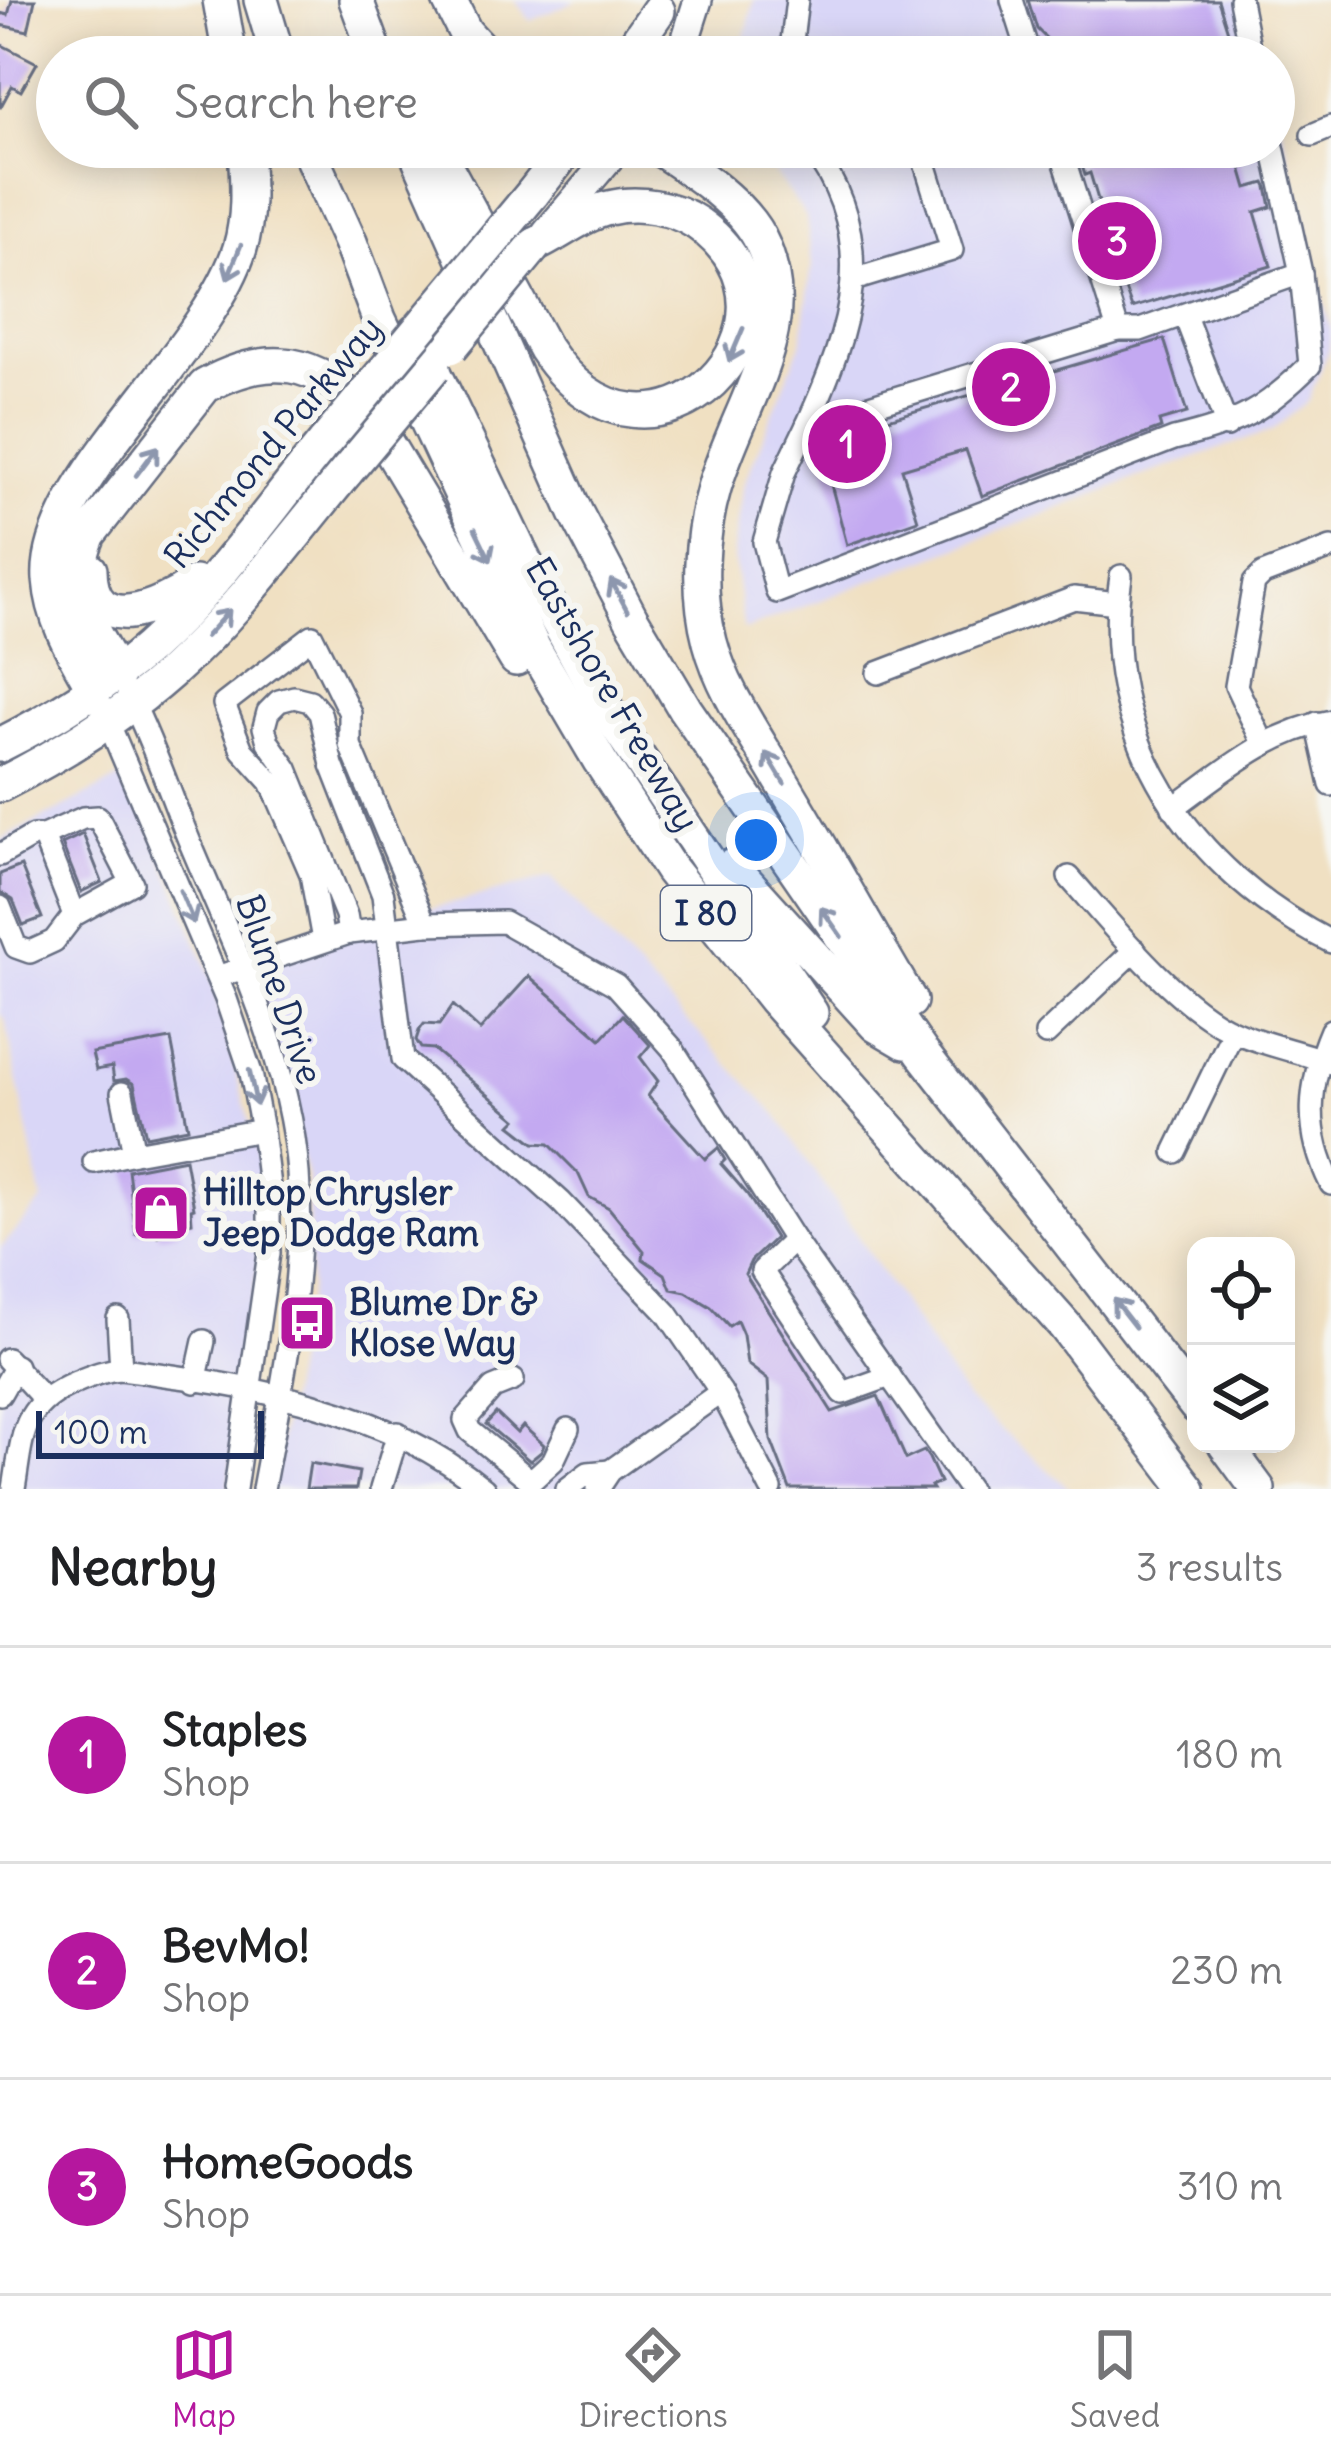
<!DOCTYPE html>
<style>
body{margin:0;font-family:Delius,sans-serif;background:#f2f2f2;color:#202124}
.controls{position:absolute;right:36px;bottom:36px;display:grid;overflow:hidden;border-radius:24px;box-shadow:0 6px 30px #0003}
.controls button{width:108px;height:108px;display:grid;place-items:center;padding:0;border:0;border-bottom:3px solid #e0e0e0;background:#fff;color:#202124;font:60px sans-serif}
.scale{position:absolute;left:36px;bottom:30px;width:228px;box-sizing:border-box;padding-left:12px;border:6px solid #1b2f5e;border-top:0;font-size:33px;line-height:42px;white-space:nowrap;color:#1b2f5e;-webkit-text-stroke:9px #f6f6f2;paint-order:stroke}
.you{position:absolute;left:756px;top:840px;width:42px;height:42px;margin:-30px;border:9px solid #fff;border-radius:50%;background:#1a73e8;box-shadow:0 0 0 18px #1a73e833}
.badge{display:grid;place-items:center;width:78px;height:78px;border-radius:50%;background:#b5179e;color:#fff;font-size:39px;font-weight:700}
.pin{position:absolute;translate:-50% -50%;border:6px solid #fff;box-shadow:0 3px 12px #0006}
.list{margin:0;padding:0;list-style:none}
h2{display:flex;justify-content:space-between;align-items:center;height:156px;margin:0;padding:0 48px;font-size:51px}
h2 small{font-size:39px;font-weight:400;color:#757577}
.list li{display:grid;grid-template-columns:78px 1fr auto;gap:36px;align-items:center;box-sizing:border-box;height:216px;padding:0 48px;border-top:3px solid #e0e0e0}
.list b{display:block;font-size:45px;white-space:nowrap}
.list p{margin:0;font-size:39px;white-space:nowrap;color:#757577}
.list em{font-size:39px;font-style:normal;color:#757577}
.icon{flex:none;width:66px;height:66px;fill:none;stroke:currentColor;stroke-width:2;stroke-linecap:round;stroke-linejoin:round}
.map{position:relative;flex:none;width:1331px;height:1489px;overflow:hidden}
.search{position:absolute;background:#fff;box-shadow:0 6px 30px #0003;left:36px;right:36px;top:36px;height:132px;display:flex;align-items:center;gap:30px;box-sizing:border-box;padding:0 42px;border-radius:66px;color:#757577;font-size:45px}
.sheet{height:804px;background:#fff}
nav{display:flex;justify-content:space-around;align-items:center;box-sizing:border-box;height:168px;border-top:3px solid #e0e0e0;background:#fff;font-size:33px;color:#757577}
nav a{display:grid;justify-items:center;gap:6px}
nav .on{color:#b5179e}
.map>svg:first-child{display:block}
</style>
<div class="map">
<svg width="1331" height="1489" viewBox="0 0 1331 1489">
<rect width="100%" height="100%" fill="#f6f6f2"/>
<filter id="ink" filterUnits="userSpaceOnUse"><feTurbulence type="fractalNoise" baseFrequency=".00833" numOctaves="2"/><feDisplacementMap in="SourceGraphic" scale="24" xChannelSelector="R" yChannelSelector="G"/><feConvolveMatrix kernelMatrix="1 2 1 2 8 2 1 2 1" color-interpolation-filters="sRGB"/></filter>
<filter id="wash" filterUnits="userSpaceOnUse"><feTurbulence type="fractalNoise" baseFrequency=".004" numOctaves="4" result="noise"/><feDisplacementMap in="SourceGraphic" scale="48" xChannelSelector="R" yChannelSelector="G"/><feGaussianBlur stdDeviation="2.7" result="paint"/><feColorMatrix in="noise" values="0 0 0 0 0 0 0 0 0 0 0 0 0 0 0 0 0 1.4 0 .05"/><feComposite in="paint" operator="in"/></filter>
<g filter="url(#wash)">
<rect width="100%" height="100%" fill="#f0e0c2"/>
<g fill="#d9d6f7">
<polygon points="515,0 577,0 530,21"/>
<polygon points="754,0 1247,0 1264,57 740,57"/>
<polygon points="1274,96 1331,331 1329,350 1308,401 1273,430 1139,477 744,630 733,552 743,486 801,344 812,265 806,216 755,147 1274,147"/>
<polygon points="128,774 212,979 260,1164 263,1225 228,1489 0,1489 0,1248 42,1201 5,1019 0,1013 0,840"/>
<polygon points="551,877 776,1114 967,1400 1070,1489 270,1489 310,1287 308,1178 243,950 458,902"/>
</g>
<g id="blocks">
<g fill="#c3a9f1">
<polygon points="12,0 35,0 28,31 0,25 0,13 8,15"/>
<polygon points="1028,0 1218,0 1236,57 1054,57 1048,40 1037,29"/>
<polygon points="0,44 37,63 21,91 12,86 0,108"/>
<polygon points="1076,147 1133,147 1137,158 1173,147 1235,147 1247,188 1265,183 1267,187 1271,207 1255,212 1271,266 1132,308 1095,208 1100,206 1090,173 1085,175"/>
<polygon points="1164,339 1187,413 1159,421 1161,428 982,496 966,450 902,469 918,520 847,545 819,439"/>
<polygon points="83,834 102,882 81,892 62,844"/>
<polygon points="21,866 42,918 23,925 13,900 0,892 0,874"/>
<polygon points="529,976 601,1039 623,1015 650,1045 640,1057 658,1081 648,1096 705,1159 718,1148 725,1160 721,1164 747,1194 775,1238 751,1261 745,1274 832,1412 878,1396 906,1459 924,1451 929,1458 940,1482 931,1486 933,1489 790,1489 771,1440 768,1380 747,1364 743,1335 737,1321 729,1326 711,1307 686,1292 671,1289 665,1274 643,1259 644,1251 609,1208 589,1197 578,1173 549,1144 534,1143 511,1125 517,1119 433,1049 421,1048 416,1040 419,1031 424,1024 439,1025 453,1005 480,1030"/>
<polygon points="171,1039 188,1128 146,1136 134,1084 126,1079 114,1081 112,1067 96,1070 92,1053"/>
<polygon points="185,1159 194,1208 191,1209 192,1222 180,1225 180,1231 158,1236 157,1229 136,1234 128,1170"/>
<polygon points="496,1413 517,1433 523,1426 544,1445 541,1452 530,1461 486,1424"/>
<polygon points="310,1463 359,1472 356,1489 306,1489"/>
</g>
</g>
</g>
<g filter="url(#ink)">
<use href="#blocks" fill-opacity="0" stroke="#666d81" stroke-width="3"/>
<g fill="none" stroke-linecap="round" stroke-linejoin="round">
<defs>
<g id="minor">
<polyline points="1012,0 1030,57"/>
<polyline points="1240,0 1251,57"/>
<polyline points="790,57 797,0"/>
<polyline points="1312,135 1331,127"/>
<polyline points="1060,147 1118,330 1140,330 1301,273 1273,147"/>
<polyline points="853,280 952,250 920,147"/>
<polyline points="1185,316 1227,426"/>
<path d="M1118,330L807,425L784,473L764,542L777,592L1174,439C1238,424 1263,412 1310,365L1301,273"/>
<path d="M807,425C850,330 882,239 810,147"/>
<path d="M1121,576C1097,737 1191,871 1331,942"/>
<polyline points="878,673 1074,598 1117,603"/>
<polyline points="94,689 226,999 251,1073 262,1130 269,1186 269,1253 235,1489"/>
<path d="M128,693C153,741 170,795 191,845C237,955 295,1069 299,1191C303,1291 281,1391 263,1489"/>
<polyline points="1317,723 1331,785"/>
<polyline points="1263,743 1236,686 1254,583 1263,574 1331,548"/>
<path d="M1173,808C1223,772 1269,731 1331,721"/>
<polyline points="0,855 33,836 43,836"/>
<path d="M1069,877C1110,923 1177,1007 1233,1031C1264,1045 1299,1051 1331,1063"/>
<polyline points="0,907 16,947 30,952 54,941 74,915 132,883 98,817 83,818 43,836 74,915"/>
<polyline points="349,933 346,915 287,769 268,742 264,727 268,712 279,701 294,697 310,701 320,713 332,765 383,895 403,1059 561,1202 667,1313 721,1392 771,1489"/>
<polyline points="323,940 311,874 271,782 242,750 224,704 312,636 350,713 350,745 425,924"/>
<polyline points="217,977 349,933 425,924 504,922 616,985 672,1048 794,1240 969,1489"/>
<path d="M1331,1030C1308,1084 1304,1131 1331,1184"/>
<polyline points="1046,1034 1135,950"/>
<polyline points="1175,1152 1233,1032"/>
<polyline points="134,1153 262,1130"/>
<polyline points="94,1162 134,1153 122,1093"/>
<polyline points="794,1240 762,1271 843,1393 890,1376"/>
<polyline points="118,1319 121,1369"/>
<polyline points="7,1359 43,1398"/>
<polyline points="513,1380 493,1388 465,1420 470,1431 531,1481 553,1461 568,1429"/>
<polyline points="195,1382 204,1341"/>
<polyline points="0,1394 16,1366"/>
<path d="M14,1489C23,1435 20,1405 76,1382C91,1376 104,1370 121,1369C246,1385 385,1407 484,1489"/>
<polyline points="381,1489 398,1433"/>
<polyline points="567,1489 588,1473 610,1471"/>
<polyline points="598,1489 610,1471 721,1392"/>
</g>
<g id="major">
<polyline points="680,57 698,0"/>
<polyline points="546,233 619,147"/>
</g>
<g id="highway">
<polyline points="220,0 230,57"/>
<polyline points="261,0 278,57"/>
<polyline points="356,0 377,57"/>
<polyline points="449,0 465,32 488,57"/>
<polyline points="626,57 658,11"/>
<polyline points="307,147 350,242 379,319 534,649 600,761 671,870 773,998 1065,1326 1188,1489"/>
<polyline points="414,147 576,513 631,618 685,709 922,1053 1196,1406"/>
<path d="M435,147L545,349C652,510 832,317 697,223C673,207 638,201 609,208C583,214 559,234 535,245"/>
<path d="M657,147C691,170 739,200 759,237C804,325 738,404 714,488C700,537 697,593 710,642C723,692 756,736 781,780C825,853 867,928 910,1001"/>
<polyline points="532,194 569,147"/>
<polyline points="415,332 525,562 607,711 811,1013"/>
<path d="M90,570C91,640 162,607 195,583"/>
<path d="M116,672C87,621 64,592 89,534L205,386C271,350 315,360 367,411L516,659"/>
<path d="M94,689C74,654 53,621 50,579C43,484 208,352 240,248C250,215 247,181 245,147"/>
<path d="M0,745C52,719 104,686 148,648C215,589 268,510 325,442"/>
<path d="M0,785C61,754 119,718 170,673C236,614 290,539 347,471"/>
<polyline points="732,866 876,1025 905,1042"/>
<polyline points="1225,1444 1258,1489"/>
</g>
</defs>
<use href="#minor" stroke="#666d81" stroke-width="26"/>
<use href="#major" stroke="#666d81" stroke-width="32"/>
<use href="#highway" stroke="#666d81" stroke-width="38"/>
<use href="#minor" stroke="#fff" stroke-width="21"/>
<use href="#major" stroke="#fff" stroke-width="27"/>
<use href="#highway" stroke="#fff" stroke-width="33"/>
<defs>
<g id="highway-bridge">
<polyline points="451,347 535,245"/>
<polyline points="325,442 532,194"/>
<polyline points="347,471 434,367"/>
</g>
</defs>
<use href="#highway-bridge" stroke="#666d81" stroke-width="38" stroke-linecap="butt"/>
<use href="#highway-bridge" stroke="#fff" stroke-width="33"/>
</g>
<defs><path id="oneway-shaft" d="M-6 0H5M1.5-3L5.5 0L1.5 3" fill="none" stroke-width="1.6" stroke-linecap="round" stroke-linejoin="round" transform="scale(3)"/></defs>
<g stroke="#8d97ae">
<use href="#oneway-shaft" transform="translate(234 262) rotate(112)"/>
<use href="#oneway-shaft" transform="translate(736 345) rotate(113)"/>
<use href="#oneway-shaft" transform="translate(147 461) rotate(-53)"/>
<use href="#oneway-shaft" transform="translate(483 545) rotate(64)"/>
<use href="#oneway-shaft" transform="translate(619 595) rotate(-118)"/>
<use href="#oneway-shaft" transform="translate(218 623) rotate(-48)"/>
<use href="#oneway-shaft" transform="translate(775 768) rotate(-121)"/>
<use href="#oneway-shaft" transform="translate(187 907) rotate(67)"/>
<use href="#oneway-shaft" transform="translate(831 922) rotate(-125)"/>
<use href="#oneway-shaft" transform="translate(253 1088) rotate(78)"/>
<use href="#oneway-shaft" transform="translate(1124 1313) rotate(-128)"/>
</g>
</g>
<defs>
<symbol id="shop-square" viewBox="-11 -11 22 22"><rect x="-9" y="-9" width="18" height="18" rx="4" fill="#b5179e" stroke="#f6f6f2"/><path d="M-5-2.5h2.3a2.7 3.5 0 0 1 5.4 0H5L5.5 6h-11ZM-1.5-2.5h3a1.5 2.3 0 0 0-3 0Z" fill="#fff"/></symbol>
<symbol id="bus-square" viewBox="-11 -11 22 22"><rect x="-9" y="-9" width="18" height="18" rx="4" fill="#b5179e" stroke="#f6f6f2"/><path d="M-5-6H5V4H4V6H2V4H-2V6H-4V4H-5ZM-3.5-4V0h7V-4ZM-3.5 1.2v1.5H-2V1.2ZM2 1.2v1.5H3.5V1.2Z" fill="#fff"/></symbol>
</defs>
<g fill-rule="evenodd">
<use href="#shop-square" x="128" y="1180" width="66" height="66"/>
<use href="#bus-square" x="274" y="1290" width="66" height="66"/>
</g>
<g text-anchor="middle" stroke-width="12" stroke-linejoin="round" paint-order="stroke">
<rect fill="#f6f6f2" stroke="#5d6b8a" stroke-width="3" x="661" y="886" width="90" height="54" rx="9"/>
<g font-size="33" font-weight="bold" fill="#1b2f5e">
<text x="706" y="925">I 80</text>
</g>
<g font-size="36" fill="#1b2f5e" stroke="#f6f6f2">
<text transform="translate(273 442) rotate(-50)" y="13">Richmond Parkway</text>
<text transform="translate(613 694) rotate(60)" y="13">Eastshore Freeway</text>
<text transform="translate(280 989) rotate(71)" y="13">Blume Drive</text>
</g>
<g font-size="36" font-weight="bold" fill="#1b2f5e" stroke="#f6f6f2" text-anchor="start">
<text x="203" y="1205">Hilltop Chrysler<tspan x="203" dy="41">Jeep Dodge Ram</tspan></text>
<text x="349" y="1315">Blume Dr &amp;<tspan x="349" dy="41">Klose Way</tspan></text>
</g>
</g>
</svg>
<div class="controls">
<button><svg class="icon" aria-label="locate" viewBox="0 0 24 24"><circle cx="12" cy="12" r="6"/><path d="M12 2v4M12 18v4M2 12h4M18 12h4"/></svg></button>
<button><svg class="icon" aria-label="layers" viewBox="0 0 24 24"><path d="M12 4l9 5-9 5-9-5zM3 14l9 5 9-5"/></svg></button>
</div>
<div class="scale">100 m</div>
<div class="you"></div>
<div class="pin badge" style="left:847px;top:444px">1</div>
<div class="pin badge" style="left:1011px;top:387px">2</div>
<div class="pin badge" style="left:1117px;top:241px">3</div>
<div class="search"><svg class="icon" aria-label="search" viewBox="0 0 24 24"><circle cx="10" cy="10" r="6"/><path d="M15 15l6 6"/></svg>Search here</div>
</div>
<section class="sheet">
<h2>Nearby<small>3 results</small></h2>
<ul class="list">
<li><span class="badge">1</span><div><b>Staples</b><p>Shop</p></div><em>180 m</em></li>
<li><span class="badge">2</span><div><b>BevMo!</b><p>Shop</p></div><em>230 m</em></li>
<li><span class="badge">3</span><div><b>HomeGoods</b><p>Shop</p></div><em>310 m</em></li>
</ul>
</section>
<nav>
<a class="on"><svg class="icon" aria-label="map" viewBox="0 0 24 24"><path d="M3 6l6-2 6 2 6-2v14l-6 2-6-2-6 2zM9 4v14M15 6v14"/></svg>Map</a>
<a><svg class="icon" aria-label="directions" viewBox="0 0 24 24"><path d="M12 3l9 9-9 9-9-9zM9 14v-3h6M13 9l2 2-2 2"/></svg>Directions</a>
<a><svg class="icon" aria-label="saved" viewBox="0 0 24 24"><path d="M7 4h10v16l-5-4-5 4z"/></svg>Saved</a>
</nav>
